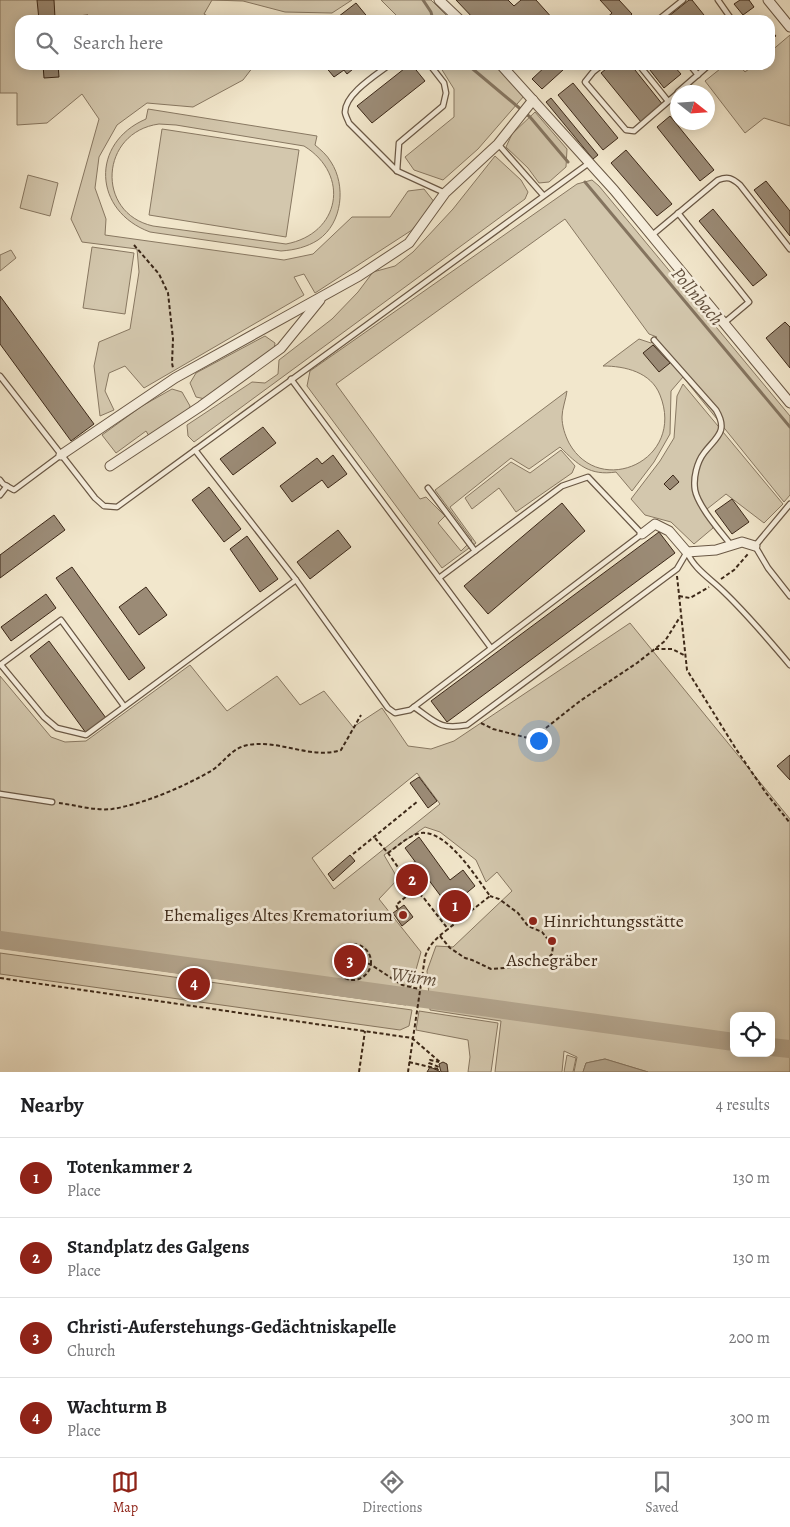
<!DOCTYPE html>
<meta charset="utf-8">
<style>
body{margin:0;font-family:Alegreya,serif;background:#f6f6f6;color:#202124}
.controls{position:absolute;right:15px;bottom:15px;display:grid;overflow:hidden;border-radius:10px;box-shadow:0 2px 12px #0003}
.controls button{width:45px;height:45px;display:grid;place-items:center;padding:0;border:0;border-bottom:1px solid #e0e0e0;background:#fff;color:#202124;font:25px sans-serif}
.compass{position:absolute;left:670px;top:85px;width:45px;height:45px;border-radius:50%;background:#fff;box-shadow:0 2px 12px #0003;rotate:107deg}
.you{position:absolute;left:538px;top:740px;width:18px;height:18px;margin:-12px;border:4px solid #fff;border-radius:50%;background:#1a73e8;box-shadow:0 0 0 8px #1a73e833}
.badge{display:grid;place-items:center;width:32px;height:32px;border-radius:50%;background:#8f2418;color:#fff;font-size:16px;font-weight:700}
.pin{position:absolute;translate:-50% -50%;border:2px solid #fff;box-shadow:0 1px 5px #0006}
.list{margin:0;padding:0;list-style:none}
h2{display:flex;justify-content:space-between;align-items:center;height:65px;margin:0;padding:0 20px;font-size:21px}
h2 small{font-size:16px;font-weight:400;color:#757577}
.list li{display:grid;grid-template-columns:32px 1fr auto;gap:15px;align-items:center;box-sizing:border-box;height:80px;padding:0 20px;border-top:1px solid #e0e0e0}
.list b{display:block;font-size:19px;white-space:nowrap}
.list p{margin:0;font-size:16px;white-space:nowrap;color:#757577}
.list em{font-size:16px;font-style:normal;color:#757577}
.icon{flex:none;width:28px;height:28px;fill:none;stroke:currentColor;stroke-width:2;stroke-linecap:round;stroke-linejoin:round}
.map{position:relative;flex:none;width:790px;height:1072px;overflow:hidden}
.search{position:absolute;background:#fff;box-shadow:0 2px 12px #0003;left:15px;right:15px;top:15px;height:55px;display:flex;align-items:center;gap:12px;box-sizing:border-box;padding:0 18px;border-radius:15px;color:#757577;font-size:19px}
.sheet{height:385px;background:#fff}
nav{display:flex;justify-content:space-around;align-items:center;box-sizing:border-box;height:70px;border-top:1px solid #e0e0e0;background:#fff;font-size:14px;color:#757577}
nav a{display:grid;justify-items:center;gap:2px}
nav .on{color:#8f2418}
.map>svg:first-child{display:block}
</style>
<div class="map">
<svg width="790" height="1072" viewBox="0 0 790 1072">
<rect width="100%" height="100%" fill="#f2e7cc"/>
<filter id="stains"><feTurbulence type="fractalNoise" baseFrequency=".004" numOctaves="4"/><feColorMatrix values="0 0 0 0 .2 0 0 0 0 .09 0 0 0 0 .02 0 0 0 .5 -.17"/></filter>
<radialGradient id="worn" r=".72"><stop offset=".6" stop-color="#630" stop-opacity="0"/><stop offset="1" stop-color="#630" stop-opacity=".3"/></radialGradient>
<g fill="#d3c7ad" stroke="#887862" fill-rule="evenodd">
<polygon points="0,0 352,0 332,13 285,12 243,1 212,0 204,14 215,20 20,20 20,65 252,65 253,67 243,80 193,107 147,103 117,125 99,157 95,188 106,219 105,235 284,260 313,254 352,217 390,217 408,191 424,189 435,203 412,230 315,293 304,274 294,277 304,295 144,388 125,366 109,373 105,391 114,410 100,416 94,366 99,342 130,329 139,272 137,249 82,242 71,219 99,119 82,94 47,123 17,125 17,93 0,93"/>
<polygon points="381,0 431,0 451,20 401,20"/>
<polygon points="790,35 790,126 764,118 745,133 705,81 725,65 739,65 745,72 754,65 770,65 770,52"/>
<polygon points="439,65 495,65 524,96 478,149 443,180 414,170 405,157 454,117 454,89"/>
<path d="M148,109L317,136L315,145C321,150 327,155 331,162C346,185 343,223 318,240C307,247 295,250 281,251L150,232C93,211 90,143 146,119ZM159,124L176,125L304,146C351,175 340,234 286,244L153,226C95,213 100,132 159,124Z"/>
<polygon points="535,112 567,149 566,167 549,182 539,183 528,168 506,147 512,134"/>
<polygon points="162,129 299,150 286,237 149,215"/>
<polygon points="495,156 521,180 528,192 525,199 194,442 188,436 187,425 252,382 265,383 278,374 279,360 332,319 358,292 373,272 395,266 413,252 453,209"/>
<polygon points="28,175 58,183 50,216 20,208"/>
<path d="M592,180L599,186L790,416V495L784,502L683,377L671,391L670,434L654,462L632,491L616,472C590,476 578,465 560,447L529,469L511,458L450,507L476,543L442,568L307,386L310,371L577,184ZM565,219L649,334L657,337L651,343L639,339L603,366C625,366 651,372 660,395C686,460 600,499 569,443C565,435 562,426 562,417C562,409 566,399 567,391L435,490L472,540L461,551L438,523L445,516L426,497L420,499L336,384Z"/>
<polygon points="92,247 134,253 125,314 83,308"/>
<polygon points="11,250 16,258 0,271 0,255"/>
<polygon points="265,336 275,343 274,350 205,399 196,397 190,383 196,373"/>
<polygon points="683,384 783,504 764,523 726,494 707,509 713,528 694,544 671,522 645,515 631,499 660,461 674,438 677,396"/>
<polygon points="172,389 182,392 190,406 189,411 149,436 146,431 116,453 102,435 142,406"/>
<polygon points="561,450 575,466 572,473 516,512 499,488 472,509 465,498 511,462 530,473"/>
<path d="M630,623L790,819V1072H648L605,1059L586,1063L583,1072H574L577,1057L564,1051L562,1072H495L501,1021L430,1010L427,971L436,946L453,947L512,891L497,872L486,882L476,860L440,832L425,827L384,855L398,879L379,899L421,952L406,1005L0,948V676L51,737L65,742L86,741L190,665L227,711L277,676L300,705L324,691L353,727L382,708L408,746L431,749L454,741ZM417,773L440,804L334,889L312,858ZM734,1016H771V1053H734Z"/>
<polygon points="0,953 412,1010 409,1026 400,1030 0,974"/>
<polygon points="419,1011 498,1023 491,1072 468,1072 470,1057 468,1040 416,1030"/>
<polygon points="567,1055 576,1058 573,1072 564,1072"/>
</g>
<polygon fill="#b4a68f" stroke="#84745f" points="605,1059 648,1072 583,1072 586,1063"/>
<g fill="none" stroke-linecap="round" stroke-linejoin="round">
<g stroke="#84745f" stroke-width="3">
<polyline points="423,0 431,12 433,20"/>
<polyline points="468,65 530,117 568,162"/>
<polyline points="585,182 790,427"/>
</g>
<g stroke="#b4a68f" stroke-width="18">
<polyline points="0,940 734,1042"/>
<polyline points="771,1047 790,1049"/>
</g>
</g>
<g fill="#9b8b76" stroke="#3c2818">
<polygon points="37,0 54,0 55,18 88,15 88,20 39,20"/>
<polygon points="456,0 508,0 514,6 521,0 536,0 554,20 475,20"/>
<polygon points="600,0 619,0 632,14 626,20 604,20 612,13"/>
<polygon points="689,0 692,0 708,20 664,20"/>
<polygon points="740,0 749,0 754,7 743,15 734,4"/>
<polygon points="356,3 370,20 334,20"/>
<polygon points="770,29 776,36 770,40"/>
<polygon points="43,65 58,65 59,77 44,78"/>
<polygon points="324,65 340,65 344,70 334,77"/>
<polygon points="340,65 358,65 347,74"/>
<polygon points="409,65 412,65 425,81 372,123 357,106"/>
<polygon points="547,65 558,65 563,70 542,89 532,79"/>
<polygon points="611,65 631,65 663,105 641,122 601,73"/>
<polygon points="646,65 673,65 681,74 664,88"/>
<polygon points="573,83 618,138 603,150 558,95"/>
<polygon points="551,98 598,155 593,159 546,102"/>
<polygon points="670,116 714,170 700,181 657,127"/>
<polygon points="626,150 672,204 657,216 611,163"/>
<polygon points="766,181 790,211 790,236 754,190"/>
<polygon points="713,209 767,275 753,286 699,221"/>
<polygon points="0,296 94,424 71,441 0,344"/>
<polygon points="785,322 790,327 790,368 766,338"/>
<polygon points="653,345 670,363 659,372 643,353"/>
<polygon points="263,427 276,443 233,475 220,459"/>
<polygon points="333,455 347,474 328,488 322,480 292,502 280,486 317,458 322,464"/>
<polygon points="673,475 679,482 670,490 664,484"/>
<polygon points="209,487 241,529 224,542 192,500"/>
<polygon points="732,499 749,522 732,534 715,511"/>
<polygon points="562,503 585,531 488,614 464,586"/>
<polygon points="54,515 65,530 0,578 0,555"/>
<polygon points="338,530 351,547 310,579 297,562"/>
<polygon points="659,532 675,553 447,722 431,701"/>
<polygon points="247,536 278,579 260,592 230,549"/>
<polygon points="72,567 145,668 129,680 56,578"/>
<polygon points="146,587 167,615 139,635 119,607"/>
<polygon points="46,594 56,608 11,641 1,627"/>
<polygon points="49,641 106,718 86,733 30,656"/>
<polygon points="790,755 790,780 777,766"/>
<polygon points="419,777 437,801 428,808 410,783"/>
<polygon points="419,837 450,880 463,870 475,886 463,896 468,904 454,914 405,848"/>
<polygon points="350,855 355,861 333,881 328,874"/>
<polygon points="404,905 413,917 402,926 393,913"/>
<circle cx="350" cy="961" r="4.5"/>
<polygon points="191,981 197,982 197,988 191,987"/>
<polygon points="443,1062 447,1064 448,1072 441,1072 439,1064"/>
<polygon points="430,1067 439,1071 440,1072 427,1072"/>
</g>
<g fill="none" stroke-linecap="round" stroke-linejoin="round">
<defs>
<g id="lane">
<polyline points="718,0 732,20"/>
<polyline points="658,20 683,0"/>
<path d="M389,65C376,75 345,94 345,112C345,115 348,120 349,123L397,171L445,193"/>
<polyline points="602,65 593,72 585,82 626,130 634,131 678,93"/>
<polyline points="639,65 668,101"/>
<polyline points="690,65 698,75"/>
<polyline points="678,92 709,65"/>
<polyline points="498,144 543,195"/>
<polyline points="397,171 399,143 443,106 446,93 444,83 430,65"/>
<polyline points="678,213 749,302 724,323"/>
<path d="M651,236L718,180C728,176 732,178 740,185L790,249"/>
<path d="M654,340L716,410C729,432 716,437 704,453C697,462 693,478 695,490C698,506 720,531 731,545"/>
<polyline points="0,376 95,498 104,506 117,507 589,163"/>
<polyline points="291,379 491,648"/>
<polyline points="195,450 296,580 388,708 395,713 410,710 642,534 588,477 562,486 439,578"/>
<polyline points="0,480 3,484 14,490 61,455"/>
<polyline points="428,488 475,551"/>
<polyline points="0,495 7,486"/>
<polyline points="790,504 755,546 768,568 790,596"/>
<path d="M687,552C694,569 711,579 724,592C748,615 769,640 790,665"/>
<polyline points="0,665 61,620 124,706"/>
<polyline points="1,665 44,717 57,728 86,735 296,580"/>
<path d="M414,707C436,722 439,730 467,725L677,569L687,552"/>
<polyline points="0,794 52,802"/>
</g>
<g id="street">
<polyline points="439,0 460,20"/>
<polyline points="768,0 790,27"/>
<polyline points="501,65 614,190 790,403"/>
<polyline points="61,455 175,378 359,276 409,243 445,193 498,144 533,100"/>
<polyline points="110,466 201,406 281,348 320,300"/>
<polyline points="642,534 655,524 669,531 687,552 716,550 742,542 755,546"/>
</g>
</defs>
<use href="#lane" stroke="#6a5845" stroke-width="7"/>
<use href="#street" stroke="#6a5845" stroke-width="11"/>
<g stroke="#3c2818" stroke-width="2" stroke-dasharray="4 2.5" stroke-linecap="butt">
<polyline points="134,245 159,274 168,293 173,339 172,363 173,368"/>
<polyline points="677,576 687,670 736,749 766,793 790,823"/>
<polyline points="721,579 734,570 748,554"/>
<polyline points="679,596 690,598 709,587"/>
<polyline points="655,649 672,649 684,655"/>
<polyline points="481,723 493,729 532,739 580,701 637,663 665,641 680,617"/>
<path d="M59,803C75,805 95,811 112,809C144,804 183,787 211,771C224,763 231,748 248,745C279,739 311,760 341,750L361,715"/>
<path d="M375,838L388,853L414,890L423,897L448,929C438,937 429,944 425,957L408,1072"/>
<path d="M388,853C398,846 409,835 421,833C447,830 476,877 490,896L448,929"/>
<polyline points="353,854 418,801"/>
<polyline points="402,873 415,862"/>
<polyline points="398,909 396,905 414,890"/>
<polyline points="440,936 450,948 465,958 472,960 491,969 519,967 544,963 552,954 553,946 542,932 528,926 518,913 499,899 490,896"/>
<circle cx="353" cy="962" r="18"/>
<polyline points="355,962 370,964 402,985 419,989"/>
<polyline points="0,978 412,1038 441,1063"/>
<polyline points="409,1062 438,1069 439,1067 429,1063 430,1060 439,1062"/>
<polyline points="359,1072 365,1031"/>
</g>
<use href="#lane" stroke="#f7efde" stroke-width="4.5"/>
<use href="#street" stroke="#f7efde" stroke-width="9"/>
</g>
<g fill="#8f2418" stroke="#f7efde" stroke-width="2">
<circle cx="403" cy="915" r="5"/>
<circle cx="533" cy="921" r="5"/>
<circle cx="552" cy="941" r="5"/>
</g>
<g text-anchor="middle" stroke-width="5" stroke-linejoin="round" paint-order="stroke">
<g font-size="18" fill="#3c2818" stroke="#f7efde" text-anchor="end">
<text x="393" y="921">Ehemaliges Altes Krematorium</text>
<text x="543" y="927" text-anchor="start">Hinrichtungsstätte</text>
<text x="552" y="966" text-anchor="middle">Aschegräber</text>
</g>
<g font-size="19" font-style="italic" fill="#604e3c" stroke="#f7efde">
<text transform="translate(698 296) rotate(50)" y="7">Pollnbach</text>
<text transform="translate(414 976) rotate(8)" y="7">Würm</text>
</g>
</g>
<rect width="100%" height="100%" filter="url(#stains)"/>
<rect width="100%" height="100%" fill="url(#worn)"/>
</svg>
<div class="controls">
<button><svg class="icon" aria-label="locate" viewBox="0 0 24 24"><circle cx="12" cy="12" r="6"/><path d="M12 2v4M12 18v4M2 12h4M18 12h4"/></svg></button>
</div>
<svg class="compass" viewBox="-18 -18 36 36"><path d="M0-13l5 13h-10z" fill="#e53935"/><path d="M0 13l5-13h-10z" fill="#757577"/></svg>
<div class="you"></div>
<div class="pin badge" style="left:455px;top:906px">1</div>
<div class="pin badge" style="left:412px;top:880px">2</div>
<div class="pin badge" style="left:350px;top:961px">3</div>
<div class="pin badge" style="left:194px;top:984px">4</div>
<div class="search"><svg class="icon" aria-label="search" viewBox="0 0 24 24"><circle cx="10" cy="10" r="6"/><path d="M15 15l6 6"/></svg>Search here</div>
</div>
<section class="sheet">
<h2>Nearby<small>4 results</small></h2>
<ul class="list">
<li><span class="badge">1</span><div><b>Totenkammer 2</b><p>Place</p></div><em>130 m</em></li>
<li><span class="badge">2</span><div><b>Standplatz des Galgens</b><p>Place</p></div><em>130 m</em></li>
<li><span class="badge">3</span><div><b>Christi-Auferstehungs-Gedächtniskapelle</b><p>Church</p></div><em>200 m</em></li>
<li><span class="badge">4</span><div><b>Wachturm B</b><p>Place</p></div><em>300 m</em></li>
</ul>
</section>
<nav>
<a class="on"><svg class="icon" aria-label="map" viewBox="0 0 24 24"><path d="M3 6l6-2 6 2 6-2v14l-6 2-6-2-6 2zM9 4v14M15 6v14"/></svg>Map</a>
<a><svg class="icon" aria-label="directions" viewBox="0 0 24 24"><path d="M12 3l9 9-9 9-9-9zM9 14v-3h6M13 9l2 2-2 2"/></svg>Directions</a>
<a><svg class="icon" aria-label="saved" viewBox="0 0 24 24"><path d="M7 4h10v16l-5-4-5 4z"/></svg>Saved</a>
</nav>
